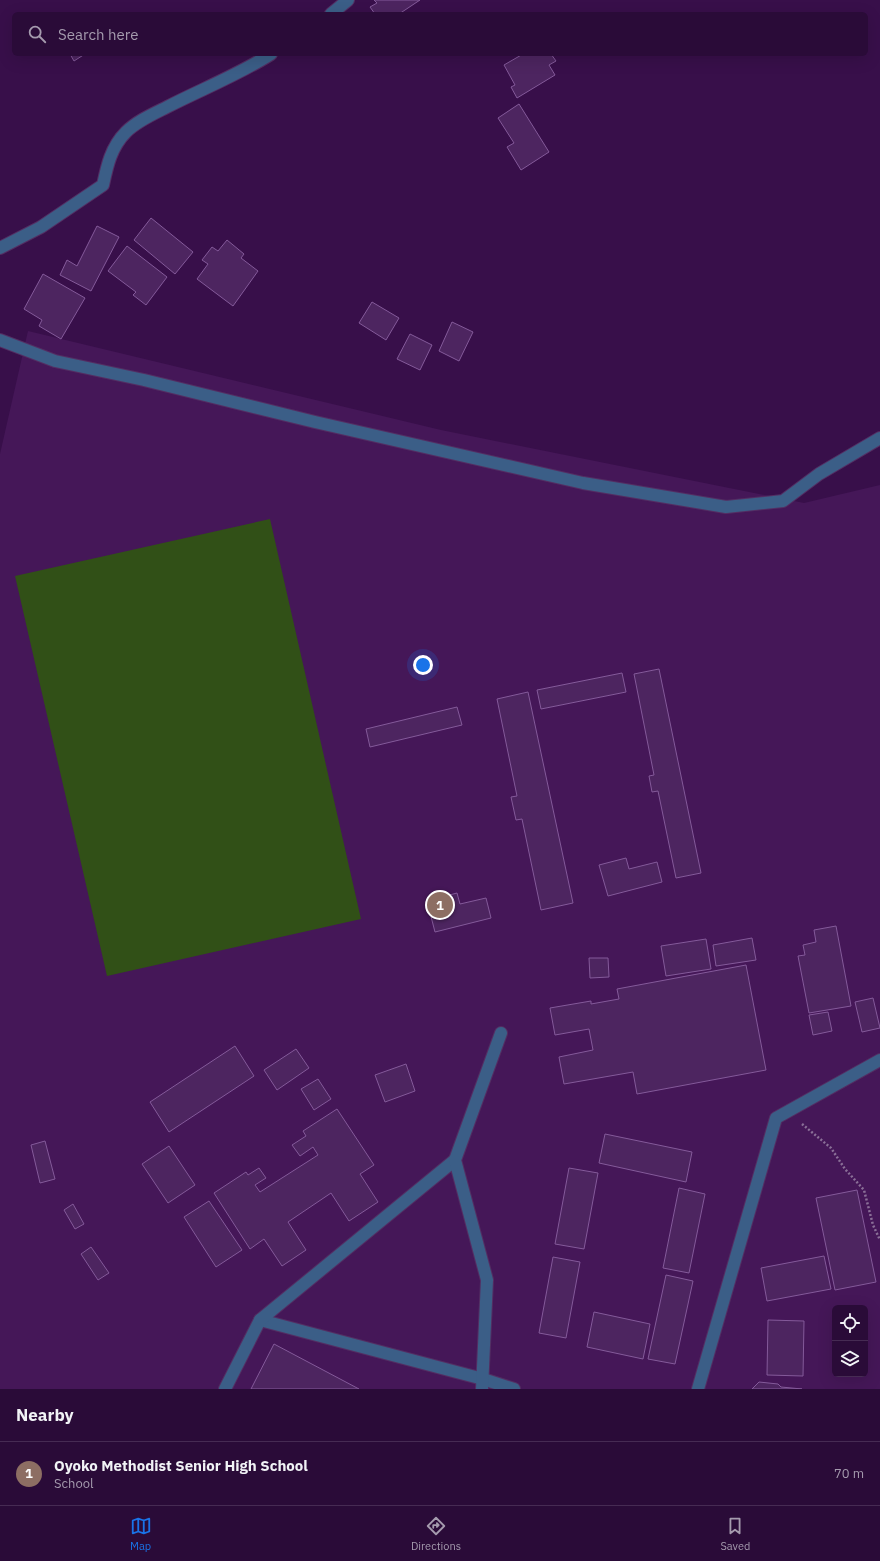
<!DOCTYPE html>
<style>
body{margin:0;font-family:"IBM Plex Sans",sans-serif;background:#321440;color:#f1f3f6}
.controls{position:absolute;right:12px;bottom:12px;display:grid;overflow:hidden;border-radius:6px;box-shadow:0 4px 16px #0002}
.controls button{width:36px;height:36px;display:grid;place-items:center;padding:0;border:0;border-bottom:1px solid #462b53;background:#2a0b38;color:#f1f3f6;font:20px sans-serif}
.you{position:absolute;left:423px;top:665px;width:14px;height:14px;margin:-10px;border:3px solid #fff;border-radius:50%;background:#1a73e8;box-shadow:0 0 0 6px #1a73e833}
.badge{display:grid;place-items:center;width:26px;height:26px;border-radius:50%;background:#1a73e8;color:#fff;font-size:13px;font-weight:700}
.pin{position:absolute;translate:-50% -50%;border:2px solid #fff;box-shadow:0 1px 4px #0006}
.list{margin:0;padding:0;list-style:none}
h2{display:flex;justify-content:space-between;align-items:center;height:52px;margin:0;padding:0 16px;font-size:17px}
h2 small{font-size:13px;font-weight:400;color:#a59bae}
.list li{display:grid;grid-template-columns:26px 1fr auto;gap:12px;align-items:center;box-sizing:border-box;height:64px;padding:0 16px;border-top:1px solid #462b53}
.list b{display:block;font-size:15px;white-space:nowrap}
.list p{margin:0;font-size:13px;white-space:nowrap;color:#a59bae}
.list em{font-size:13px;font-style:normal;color:#a59bae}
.icon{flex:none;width:22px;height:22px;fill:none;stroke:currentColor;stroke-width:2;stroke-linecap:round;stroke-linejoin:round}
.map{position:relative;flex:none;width:880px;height:1389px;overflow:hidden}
.search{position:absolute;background:#2a0b38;box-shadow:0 4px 16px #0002;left:12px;right:12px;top:12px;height:44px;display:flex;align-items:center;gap:10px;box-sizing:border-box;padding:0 14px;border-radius:6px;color:#a59bae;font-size:15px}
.sheet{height:116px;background:#2a0b38}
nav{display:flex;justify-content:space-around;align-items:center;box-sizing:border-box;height:56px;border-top:1px solid #462b53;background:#2a0b38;font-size:11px;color:#a59bae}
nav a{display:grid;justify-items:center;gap:2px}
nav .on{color:#1a73e8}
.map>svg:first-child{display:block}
</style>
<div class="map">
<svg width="880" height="1389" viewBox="0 0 880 1389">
<rect width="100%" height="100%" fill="#380f4a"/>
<path fill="#451758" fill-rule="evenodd" d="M28,331L441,430L804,503L880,485V1389H0V454ZM835,1308H865V1374H835Z"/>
<polygon fill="#315017" points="270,519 361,919 107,976 15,576"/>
<g fill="#4d2560" stroke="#845a9a">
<polygon points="374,0 420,0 399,14 375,14 370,7 377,3"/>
<polygon points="70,54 85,54 74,61"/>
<polygon points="523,54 551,54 556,61 549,65 555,75 517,98 511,87 515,85 504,65"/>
<polygon points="519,104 549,152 521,170 507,147 514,143 498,118"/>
<polygon points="151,218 193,252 175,274 134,240"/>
<polygon points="97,226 119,237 91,291 60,275 67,260 77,266"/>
<polygon points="227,240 244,254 241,258 258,271 233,306 197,279 208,264 202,260 212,247 218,251"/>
<polygon points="127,246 167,277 146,305 133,295 136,292 108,271"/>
<polygon points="43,274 85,298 61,339 39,326 42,320 24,309"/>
<polygon points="372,302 399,318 386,340 359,323"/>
<polygon points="452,322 473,332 459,361 439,351"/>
<polygon points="410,334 432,345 420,370 397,359"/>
<polygon points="659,669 701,873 676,878 658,791 652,792 649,776 654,775 634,674"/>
<polygon points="622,673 626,692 541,709 537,690"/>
<polygon points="528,692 573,903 541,910 522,819 516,820 511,797 517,796 497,699"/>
<polygon points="457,707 462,725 370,747 366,729"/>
<polygon points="626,858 629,869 657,862 662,882 608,896 599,865"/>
<polygon points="457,893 460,904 486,898 491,918 435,932 427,901"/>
<polygon points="836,926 851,1006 809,1013 798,956 805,955 803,945 816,942 814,930"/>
<polygon points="752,938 756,960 716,966 713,945"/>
<polygon points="706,939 711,969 666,976 661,946"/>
<polygon points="589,958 608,958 609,977 590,978"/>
<polygon points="746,965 766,1070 637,1094 633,1072 564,1084 559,1057 593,1050 589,1029 555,1035 550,1008 591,1001 591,1004 619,999 617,989"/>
<polygon points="873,998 880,1028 862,1032 855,1002"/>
<polygon points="828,1012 832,1031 813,1035 809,1015"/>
<polygon points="235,1046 254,1076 169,1132 150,1102"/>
<polygon points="296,1049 309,1068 277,1090 264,1070"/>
<polygon points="406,1064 415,1091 385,1102 375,1075"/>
<polygon points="318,1079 331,1099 314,1110 301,1089"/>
<polygon points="337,1109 374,1165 360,1174 378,1202 349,1221 331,1193 288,1222 306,1250 282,1266 264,1239 250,1249 214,1193 246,1172 248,1175 259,1168 266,1178 255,1185 260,1192 318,1155 313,1147 300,1156 292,1145 306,1136 303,1131"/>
<polygon points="605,1134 692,1152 686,1182 599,1163"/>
<polygon points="45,1141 55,1179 40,1183 31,1145"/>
<polygon points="169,1146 195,1185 168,1203 142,1164"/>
<polygon points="569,1168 598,1173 584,1249 555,1244"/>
<polygon points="679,1188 705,1194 689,1273 663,1268"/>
<polygon points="857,1190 876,1282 835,1290 816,1198"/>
<polygon points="209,1201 242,1250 216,1267 184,1217"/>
<polygon points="73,1204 84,1224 75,1229 64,1210"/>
<polygon points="91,1247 109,1273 98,1280 81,1254"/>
<polygon points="824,1256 831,1289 767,1301 761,1268"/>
<polygon points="553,1257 580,1262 566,1338 539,1333"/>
<polygon points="666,1275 693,1281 675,1364 648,1359"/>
<polygon points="594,1312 650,1324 643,1359 587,1347"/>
<polygon points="768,1320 804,1321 803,1376 767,1375"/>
<polygon points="274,1344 359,1389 251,1389"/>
<polygon points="759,1382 778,1384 781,1387 802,1389 752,1389"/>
</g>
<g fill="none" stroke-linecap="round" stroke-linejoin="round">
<defs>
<g id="minor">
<polyline points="331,14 348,0"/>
<path d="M0,248L41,227L103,185C107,166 111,147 126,132C137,121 153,114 167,107C202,89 238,75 271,54"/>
<polyline points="0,340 55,361 144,380 315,422 583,483 726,507 783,501 819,474 880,438"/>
<polyline points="260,1320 483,1379 514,1389"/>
<polyline points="225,1389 260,1320 455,1160"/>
<polyline points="482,1389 487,1280 455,1160 501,1033"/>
<polyline points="698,1389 776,1118 880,1060"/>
</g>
</defs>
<use href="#minor" stroke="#532e63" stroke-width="14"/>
<polyline stroke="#8a6f97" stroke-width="2.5" stroke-dasharray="2 2" stroke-linecap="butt" points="802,1124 831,1148 845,1169 864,1190 873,1225 880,1240"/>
<use href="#minor" stroke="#3b5e87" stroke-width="12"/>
</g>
</svg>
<div class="controls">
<button><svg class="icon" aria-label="locate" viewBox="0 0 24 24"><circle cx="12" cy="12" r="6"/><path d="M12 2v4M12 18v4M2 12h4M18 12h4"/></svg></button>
<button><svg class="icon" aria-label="layers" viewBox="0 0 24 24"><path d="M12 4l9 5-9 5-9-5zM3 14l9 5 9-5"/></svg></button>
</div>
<div class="you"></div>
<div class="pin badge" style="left:440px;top:905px;background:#8d6e63">1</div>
<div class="search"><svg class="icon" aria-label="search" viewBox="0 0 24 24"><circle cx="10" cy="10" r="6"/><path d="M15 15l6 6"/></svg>Search here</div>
</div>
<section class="sheet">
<h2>Nearby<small></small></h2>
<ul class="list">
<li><span class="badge" style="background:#8d6e63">1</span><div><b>Oyoko Methodist Senior High School</b><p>School</p></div><em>70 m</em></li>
</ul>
</section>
<nav>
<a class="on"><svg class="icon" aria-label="map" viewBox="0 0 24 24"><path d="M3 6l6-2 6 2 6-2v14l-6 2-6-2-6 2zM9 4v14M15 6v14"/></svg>Map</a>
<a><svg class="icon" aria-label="directions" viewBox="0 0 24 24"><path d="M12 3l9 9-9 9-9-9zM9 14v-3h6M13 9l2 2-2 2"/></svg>Directions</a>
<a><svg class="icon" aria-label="saved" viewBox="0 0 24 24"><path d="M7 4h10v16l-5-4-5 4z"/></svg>Saved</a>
</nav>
